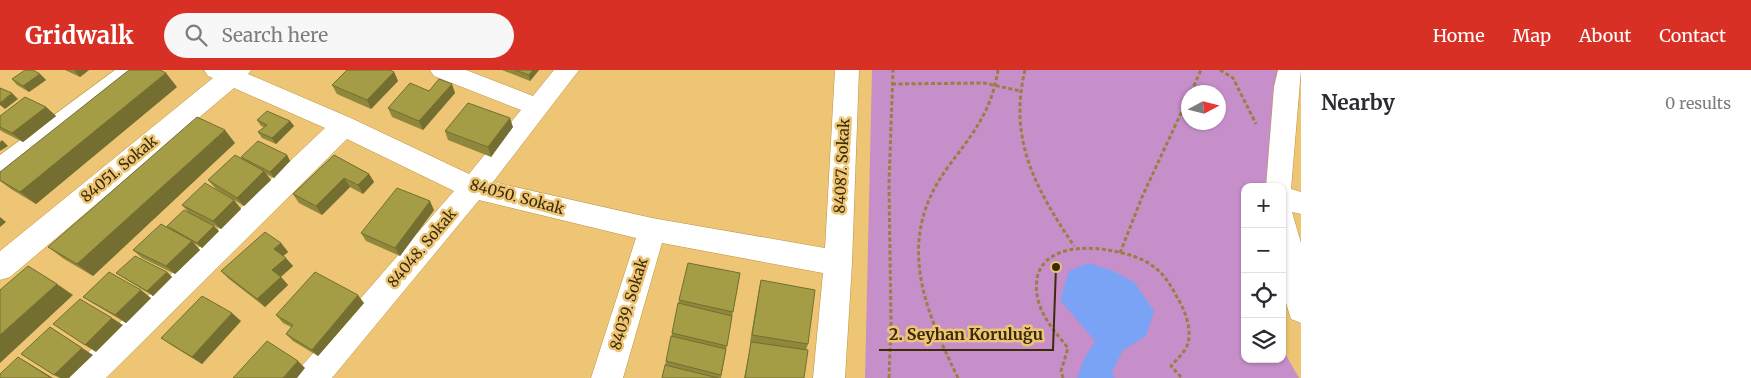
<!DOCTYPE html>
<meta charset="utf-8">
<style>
body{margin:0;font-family:Merriweather,serif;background:#f7f7f7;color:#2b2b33}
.controls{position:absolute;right:15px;bottom:15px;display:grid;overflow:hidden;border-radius:10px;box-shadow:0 1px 4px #0004}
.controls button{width:45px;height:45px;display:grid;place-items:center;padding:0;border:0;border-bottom:1px solid #e1e1e2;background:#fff;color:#2b2b33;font:25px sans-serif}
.compass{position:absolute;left:1181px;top:15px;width:45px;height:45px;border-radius:50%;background:#fff;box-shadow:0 1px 4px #0004;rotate:83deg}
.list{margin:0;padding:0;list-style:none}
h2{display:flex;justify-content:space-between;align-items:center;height:65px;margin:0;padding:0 20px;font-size:21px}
h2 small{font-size:16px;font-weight:400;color:#7c7c81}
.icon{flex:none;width:28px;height:28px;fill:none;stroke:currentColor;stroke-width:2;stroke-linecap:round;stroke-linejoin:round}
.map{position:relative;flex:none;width:1301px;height:308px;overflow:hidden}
header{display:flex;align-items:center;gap:30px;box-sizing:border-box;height:70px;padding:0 25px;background:#d93025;color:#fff}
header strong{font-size:24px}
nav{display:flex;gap:28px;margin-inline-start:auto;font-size:18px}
.search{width:350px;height:45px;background:#f7f7f7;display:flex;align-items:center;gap:12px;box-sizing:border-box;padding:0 18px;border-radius:28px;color:#7c7c81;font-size:19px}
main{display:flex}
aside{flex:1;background:#fff}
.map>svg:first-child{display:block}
</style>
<header>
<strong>Gridwalk</strong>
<div class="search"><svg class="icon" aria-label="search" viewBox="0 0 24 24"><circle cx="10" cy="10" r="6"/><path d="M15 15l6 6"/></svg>Search here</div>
<nav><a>Home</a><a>Map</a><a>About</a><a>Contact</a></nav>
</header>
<main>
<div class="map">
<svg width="1301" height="308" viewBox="0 0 1301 308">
<rect width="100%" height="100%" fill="#edc574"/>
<path fill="#c68fca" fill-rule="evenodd" d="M872,0H1301L1279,50L1275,117H1245V289H1282V278L1299,308H865ZM1188,22H1218V52H1188Z"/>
<polygon fill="#7aa2f5" points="1088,193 1111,200 1134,212 1154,241 1146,266 1123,280 1112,302 1115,308 1077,308 1084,289 1095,271 1060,230 1069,201"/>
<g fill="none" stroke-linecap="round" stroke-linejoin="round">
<defs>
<g id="minor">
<polygon points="115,0 144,0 140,6 9,106 0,109 0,85"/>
<polygon points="204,0 251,0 248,4 353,49 469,104 521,40 434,6 430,0 466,0 533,26 554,0 579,0 493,112 652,148 825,178 835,0 859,0 852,193 845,308 813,308 823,203 662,173 623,308 591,308 636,168 479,130 332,308 296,308 301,297 454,121 347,69 106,308 68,308 73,297 325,58 234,18 10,207 0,210 0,181 213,8 208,6"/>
<polygon points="1278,0 1301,0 1291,119 1301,122 1301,144 1292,142 1301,173 1301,253 1291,249 1282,220 1282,117 1266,117 1274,17"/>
</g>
</defs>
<use href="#minor" stroke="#ba9442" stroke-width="1"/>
<g stroke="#9a7e42" stroke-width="3" stroke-dasharray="4 2.5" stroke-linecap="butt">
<path d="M1025,0C1008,70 1036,119 1074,176"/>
<polyline points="1220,0 1233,8 1256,54"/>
<polyline points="892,14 984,13 1020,21"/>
<polyline points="1191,22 1201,0"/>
<polyline points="1120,183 1142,127 1188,28"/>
<polyline points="889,308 891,254 889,114 893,0"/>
<path d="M958,308C923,236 895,169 948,97C973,63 991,43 998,0"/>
<path d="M1063,308L1061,301L1068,278C1056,263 1043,249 1038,230C1027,182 1072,174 1108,180C1124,183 1142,187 1154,197C1165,205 1171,216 1177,227C1185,240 1194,263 1186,278C1182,285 1176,290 1171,296L1182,308"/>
</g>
<use href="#minor" fill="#fff" fill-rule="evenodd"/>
</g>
<g fill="#8e873c">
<polygon points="65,0 89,0 80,7"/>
<polygon points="502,0 539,0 530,11"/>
<polygon points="394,2 398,11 371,39 337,24 332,15"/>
<polygon points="40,4 46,10 29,22 17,15 12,9"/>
<polygon points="177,17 36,134 11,119 0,111 0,102"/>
<polygon points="429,21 455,23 423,60 392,47 388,38"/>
<polygon points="46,37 56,46 23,72 3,62 0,60 0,46"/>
<polygon points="257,50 290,51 294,56 276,74 262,68 258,62 264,57 261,56"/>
<polygon points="513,57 491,87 448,70 445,61"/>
<polygon points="235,73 93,206 64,189 48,177"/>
<polygon points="287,85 290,91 274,108 266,104 271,110 244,136 216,119 208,110 242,89 241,87"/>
<polygon points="334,85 369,104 374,112 363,124 350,117 322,145 299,133 293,124"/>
<polygon points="234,130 241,139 221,159 190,144 182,135"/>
<polygon points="434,140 400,186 366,171 361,163"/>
<polygon points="167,156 219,161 202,178 192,172 200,180 175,204 142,188 133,180 172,160"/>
<polygon points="281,173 288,182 283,186 293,196 281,207 288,215 265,237 229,209 221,201"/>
<polygon points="167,202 172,207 153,226 122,207 116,203"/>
<polygon points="740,203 721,308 662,308 665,295 666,291 679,230"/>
<polygon points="761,210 808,274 806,280 804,308 744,308 751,273 750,272 759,218"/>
<polygon points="83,227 151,228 126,253 94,234"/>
<polygon points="364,233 318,286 293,271 286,264 291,257 283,253 276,245"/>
<polygon points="241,251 202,294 171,275 161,268"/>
</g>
<g fill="#746e31">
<polygon points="76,0 89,0 80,7 75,1"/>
<polygon points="533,0 539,0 530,11 529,5"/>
<polygon points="394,2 398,11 371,39 367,30"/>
<polygon points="166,3 177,17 36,134 20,122"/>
<polygon points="40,4 46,10 29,22 23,16"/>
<polygon points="452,14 455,23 423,60 419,51"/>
<polygon points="12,23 18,29 5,39 0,35 0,33"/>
<polygon points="46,37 56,46 23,72 12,63"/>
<polygon points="510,48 513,57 491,87 488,77"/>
<polygon points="290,51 294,56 276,74 272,68"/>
<polygon points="225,60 235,73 93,206 77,194"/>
<polygon points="2,70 8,76 0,81 0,72"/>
<polygon points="287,85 290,91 274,108 270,102"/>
<polygon points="264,101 271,110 244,136 237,128"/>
<polygon points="369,104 374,112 363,124 358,115"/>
<polygon points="344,108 350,117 322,145 316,136"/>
<polygon points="234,130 241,139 221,159 213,151"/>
<polygon points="430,131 434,140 400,186 395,178"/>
<polygon points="0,147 6,152 0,157"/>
<polygon points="214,156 219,161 202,178 197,173"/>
<polygon points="192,171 200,180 175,204 166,196"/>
<polygon points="281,173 288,182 281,188 274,179"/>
<polygon points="286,188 293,196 279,208 272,200"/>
<polygon points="167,202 172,207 153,226 147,221"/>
<polygon points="281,207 288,215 265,237 257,229"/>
<polygon points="57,214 73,225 0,293 0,265"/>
<polygon points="141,220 151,228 126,253 115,245"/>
<polygon points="358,225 364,233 318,286 312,280"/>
<polygon points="232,243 241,251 202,294 192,287"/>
<polygon points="112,248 123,255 96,282 85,275"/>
<polygon points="50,257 93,285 69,308 60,308 54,305"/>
<polygon points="18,287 30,294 53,308 50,308"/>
<polygon points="298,291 305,298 297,308 283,308"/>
</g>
<g fill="#a59d46" stroke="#746e31">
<polygon points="25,0 33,0 40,4 23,16 12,9"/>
<polygon points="129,0 160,0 166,3 20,122 0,110 0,102"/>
<polygon points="347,0 390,0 394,2 367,30 332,15"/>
<polygon points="515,0 533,0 529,5"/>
<polygon points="439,9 452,14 419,51 388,38 410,13 429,21"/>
<polygon points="0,18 12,23 0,33"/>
<polygon points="25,27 46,37 12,63 0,57 0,46"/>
<polygon points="468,33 510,48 488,77 445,61"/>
<polygon points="267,41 290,51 272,68 258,62 267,55 257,50"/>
<polygon points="197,47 225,60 77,194 48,177"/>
<polygon points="258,71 287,85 270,102 241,87"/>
<polygon points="235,85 264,101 237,128 208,110"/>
<polygon points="334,85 369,104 358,115 344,108 316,136 293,124"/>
<polygon points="205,113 234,130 213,151 182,135"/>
<polygon points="397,118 430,131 395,178 361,163"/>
<polygon points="184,140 214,156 197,173 167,156"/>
<polygon points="161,154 192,171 166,196 133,180"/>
<polygon points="265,162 281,173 274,179 286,188 272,200 281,207 257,229 221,201"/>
<polygon points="135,186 167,202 147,221 116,203"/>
<polygon points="688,193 740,203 733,242 679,230"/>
<polygon points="28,196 57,214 0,265 0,220"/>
<polygon points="109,202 141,220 115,245 83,227"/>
<polygon points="315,202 358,225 312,280 286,264 293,255 276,245"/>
<polygon points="761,210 815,220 808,274 752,265"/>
<polygon points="202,226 232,243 192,287 161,268"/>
<polygon points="80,229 112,248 85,275 53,254"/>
<polygon points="678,233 732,246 727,276 672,263"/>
<polygon points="50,257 82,278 54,305 21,284"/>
<polygon points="671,266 726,279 721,305 666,291"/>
<polygon points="267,271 298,291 283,308 233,308"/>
<polygon points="751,272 808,280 804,308 745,308"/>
<polygon points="18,287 51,308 0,308 0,304"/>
<polygon points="665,295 718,308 662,308"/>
</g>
<g text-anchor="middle" stroke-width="5" stroke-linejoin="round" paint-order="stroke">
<g font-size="15" fill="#3b2c08" stroke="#edc574">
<text transform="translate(842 96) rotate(-87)" y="5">84087. Sokak</text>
<text transform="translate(119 99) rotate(-40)" y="5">84051. Sokak</text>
<text transform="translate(517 127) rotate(15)" y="5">84050. Sokak</text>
<text transform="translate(422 178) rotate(-50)" y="5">84048. Sokak</text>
<text transform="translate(629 234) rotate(-73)" y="5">84039. Sokak</text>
</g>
</g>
<path fill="none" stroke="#3b2c08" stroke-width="2" d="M1056 197L1053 280H879"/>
<circle fill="#3b2c08" stroke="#edc574" stroke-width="2" cx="1056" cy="197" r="5"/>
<g font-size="16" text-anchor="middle" font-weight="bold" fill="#3b2c08" stroke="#edc574" stroke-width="5" stroke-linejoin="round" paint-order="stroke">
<text x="966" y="270">2. Seyhan Koruluğu</text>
</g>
</svg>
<div class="controls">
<button>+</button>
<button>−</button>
<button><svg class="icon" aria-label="locate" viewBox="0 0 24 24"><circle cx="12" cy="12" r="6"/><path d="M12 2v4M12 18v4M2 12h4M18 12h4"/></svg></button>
<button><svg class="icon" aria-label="layers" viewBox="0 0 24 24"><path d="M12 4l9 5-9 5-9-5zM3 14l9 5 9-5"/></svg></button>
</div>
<svg class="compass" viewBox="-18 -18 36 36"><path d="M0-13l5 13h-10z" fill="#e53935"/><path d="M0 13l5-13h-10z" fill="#7c7c81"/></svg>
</div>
<aside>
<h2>Nearby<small>0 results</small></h2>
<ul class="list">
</ul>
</aside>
</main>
